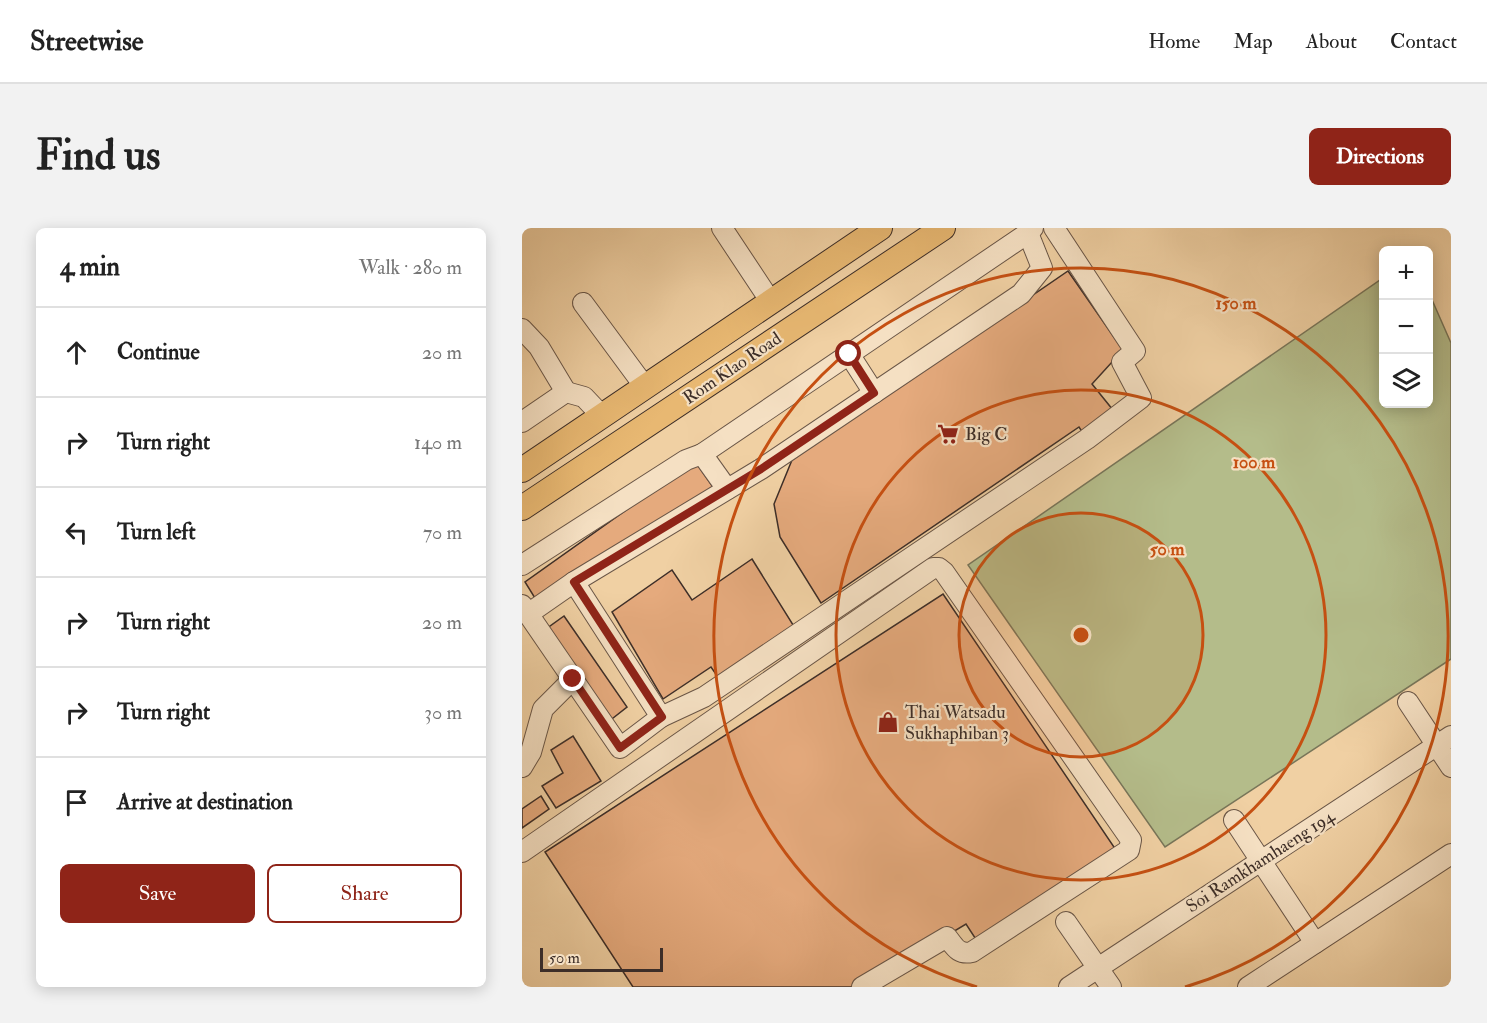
<!DOCTYPE html>
<meta charset="utf-8">
<style>
body{margin:0;font-family:"IM FELL Double Pica",serif;background:#f2f2f2;color:#222}
.controls{position:absolute;right:18px;top:18px;display:grid;overflow:hidden;border-radius:9px;box-shadow:0 3px 15px #0003}
.controls button{width:54px;height:54px;display:grid;place-items:center;padding:0;border:0;border-bottom:2px solid #e0e0e0;background:#fff;color:#222;font:30px sans-serif}
.scale{position:absolute;left:18px;bottom:15px;width:123px;box-sizing:border-box;padding-left:6px;border:3px solid #3d2e28;border-top:0;font-size:16px;line-height:21px;white-space:nowrap;color:#3d2e28;-webkit-text-stroke:4px #f5e0c3;paint-order:stroke}
.stop{position:absolute;width:18px;height:18px;margin:-14px;border:4px solid #8f2418;border-radius:50%;background:#fff}
.stop.end{background:#8f2418;border-color:#fff;box-shadow:0 2px 6px #0008}
.list{margin:0;padding:0;list-style:none}
h2{display:flex;justify-content:space-between;align-items:center;height:78px;margin:0;padding:0 24px;font-size:26px}
h2 small{font-size:20px;font-weight:400;color:#767676}
.list li{display:grid;grid-template-columns:39px 1fr auto;gap:18px;align-items:center;box-sizing:border-box;height:90px;padding:0 24px;border-top:2px solid #e0e0e0}
.list b{display:block;font-size:22px;white-space:nowrap}
.list em{font-size:20px;font-style:normal;color:#767676}
.actions{display:flex;gap:12px;padding:18px 24px}
.actions a{flex:1;padding:14px 0;border:2px solid #8f2418;border-radius:9px;text-align:center;font-size:21px;color:#8f2418}
.actions .main{background:#8f2418;color:#fff}
.icon{flex:none;width:33px;height:33px;fill:none;stroke:currentColor;stroke-width:2;stroke-linecap:round;stroke-linejoin:round}
.map{position:relative;flex:none;width:929px;height:759px;overflow:hidden;border-radius:9px}
header{display:flex;align-items:center;gap:36px;box-sizing:border-box;height:84px;padding:0 30px;background:#fff;border-bottom:2px solid #e0e0e0}
header strong{font-size:28px}
nav{display:flex;gap:33px;margin-inline-start:auto;font-size:21px}
.intro{display:flex;align-items:center;justify-content:space-between;box-sizing:border-box;height:144px;padding:0 36px}
h1{margin:0;font-size:42px}
.button{padding:15px 27px;border-radius:9px;background:#8f2418;color:#fff;font-size:21px;font-weight:700}
main{display:flex;gap:36px;padding:0 36px}
aside{flex:1;background:#fff;border-radius:9px;box-shadow:0 3px 15px #0003}
.map>svg:first-child{display:block}
</style>
<header>
<strong>Streetwise</strong>
<nav><a>Home</a><a>Map</a><a>About</a><a>Contact</a></nav>
</header>
<div class="intro"><h1>Find us</h1><a class="button">Directions</a></div>
<main>
<aside>
<h2>4 min<small>Walk · 280 m</small></h2>
<ul class="list">
<li><svg class="icon" aria-label="ahead" viewBox="0 0 24 24"><path d="M12 20V5M6 11l6-6 6 6"/></svg><div><b>Continue</b></div><em>20 m</em></li>
<li><svg class="icon" aria-label="right" viewBox="0 0 24 24"><path d="M7 20v-9h11M14 6l5 5-5 5"/></svg><div><b>Turn right</b></div><em>140 m</em></li>
<li><svg class="icon" aria-label="left" viewBox="0 0 24 24"><path d="M17 20v-9H6M10 6l-5 5 5 5"/></svg><div><b>Turn left</b></div><em>70 m</em></li>
<li><svg class="icon" aria-label="right" viewBox="0 0 24 24"><path d="M7 20v-9h11M14 6l5 5-5 5"/></svg><div><b>Turn right</b></div><em>20 m</em></li>
<li><svg class="icon" aria-label="right" viewBox="0 0 24 24"><path d="M7 20v-9h11M14 6l5 5-5 5"/></svg><div><b>Turn right</b></div><em>30 m</em></li>
<li><svg class="icon" aria-label="arrive" viewBox="0 0 24 24"><path d="M6 21V4h12l-3 4 3 4H6"/></svg><div><b>Arrive at destination</b></div></li>
</ul>
<div class="actions"><a class="main">Save</a><a>Share</a></div>
</aside>
<div class="map">
<svg width="929" height="759" viewBox="0 0 929 759">
<rect width="100%" height="100%" fill="#f0d0a3"/>
<filter id="stains"><feTurbulence type="fractalNoise" baseFrequency=".00333" numOctaves="4"/><feColorMatrix values="0 0 0 0 .2 0 0 0 0 .09 0 0 0 0 .02 0 0 0 .5 -.17"/></filter>
<radialGradient id="worn" r=".72"><stop offset=".6" stop-color="#630" stop-opacity="0"/><stop offset="1" stop-color="#630" stop-opacity=".3"/></radialGradient>
<polygon fill="#b4bc8a" stroke="#787559" stroke-width="1.5" points="861,50 862,176 906,176 907,65 929,115 929,431 643,619 446,337"/>
<g fill="#e5aa7d" stroke="#3d2e28" stroke-width="1.5">
<polygon points="546,43 601,122 570,156 595,187 565,211 557,199 299,375 258,309 252,276 270,232"/>
<polygon points="173,233 191,259 16,375 3,354"/>
<polygon points="230,331 273,400 198,452 189,439 141,471 90,384 150,342 170,372"/>
<polygon points="421,366 594,622 457,716 444,696 339,759 111,759 23,624"/>
<polygon points="42,388 105,479 86,494 24,401"/>
<polygon points="51,508 79,553 34,580 20,558 41,545 29,522"/>
<polygon points="19,568 27,581 0,600 0,581"/>
</g>
<g fill="none" stroke-linecap="round" stroke-linejoin="round">
<defs>
<g id="minor">
<polyline points="200,0 249,74"/>
<polyline points="61,75 123,159"/>
<polyline points="0,101 17,119 44,164"/>
<polyline points="327,126 352,165"/>
<polyline points="0,194 44,164 62,169 80,188"/>
<polyline points="180,226 205,261"/>
<polyline points="0,337 164,232 180,226 506,5 511,0"/>
<polyline points="0,377 98,520 139,489 52,354"/>
<polyline points="6,386 52,354 239,241 499,66 520,40 506,5"/>
<polyline points="886,474 929,539"/>
<polyline points="139,489 182,469 565,211 619,170 600,134 613,123 532,0"/>
<polyline points="0,539 9,524 21,481 51,451"/>
<polyline points="712,592 793,715"/>
<path d="M0,624L411,340H417L422,344L609,612L607,622L450,724C436,727 433,719 425,709L340,759"/>
<polyline points="544,694 589,759"/>
<polyline points="547,759 929,508"/>
<polyline points="726,759 929,626"/>
</g>
<g id="major">
<polyline points="0,242 358,0"/>
<polyline points="0,280 421,0"/>
</g>
</defs>
<use href="#minor" stroke="#6a5647" stroke-width="22"/>
<use href="#major" stroke="#3d2e28" stroke-width="26"/>
<use href="#minor" stroke="#f5e0c3" stroke-width="20"/>
<use href="#major" stroke="#e8b872" stroke-width="24"/>
</g>
<g fill="none" stroke-linecap="round" stroke-linejoin="round">
<polyline stroke="#8f2418" stroke-width="8" points="51,451 98,520 140,489 52,354 239,241 352,165 327,126"/>
</g>
<circle cx="559" cy="407" r="122" fill="#c65012" fill-opacity=".12"/>
<g fill="none" stroke="#c65012" stroke-width="3">
<circle cx="559" cy="407" r="122"/>
<circle cx="559" cy="407" r="245"/>
<path d="M455 759A367 367 0 1 1 663 759"/>
</g>
<defs>
<symbol id="supermarket-bare" viewBox="-9 -9 18 18"><path d="M-6-5.5h2.5l.6 2H6L4.5 2H-2.5L-4.4-4H-6ZM-1.5 3.2a1.3 1.3 0 1 0 .1 0ZM3 3.2a1.3 1.3 0 1 0 .1 0Z" fill="#8f2418" stroke="#f5e0c3" stroke-width="2.5" paint-order="stroke"/></symbol>
<symbol id="shop-bare" viewBox="-9 -9 18 18"><path d="M-5-2.5h2.3a2.7 3.5 0 0 1 5.4 0H5L5.5 6h-11ZM-1.5-2.5h3a1.5 2.3 0 0 0-3 0Z" fill="#8f2418" stroke="#f5e0c3" stroke-width="2.5" paint-order="stroke"/></symbol>
</defs>
<g fill-rule="evenodd">
<use href="#supermarket-bare" x="411" y="191" width="30" height="30"/>
<use href="#shop-bare" x="351" y="479" width="30" height="30"/>
</g>
<g text-anchor="middle" stroke-width="4.5" stroke-linejoin="round" paint-order="stroke">
<g font-size="18" fill="#3d2e28" stroke="#f5e0c3">
<text transform="translate(210 140) rotate(-34)" y="6">Rom Klao Road</text>
<text transform="translate(738 633) rotate(-33)" y="6">Soi Ramkhamhaeng 194</text>
</g>
<g font-size="18" fill="#3d2e28" stroke="#f5e0c3" text-anchor="start">
<text x="443" y="212">Big C</text>
<text x="383" y="490">Thai Watsadu<tspan x="383" dy="21">Sukhaphiban 3</tspan></text>
</g>
</g>
<circle cx="559" cy="407" r="9" fill="#c65012" stroke="#f5e0c3" stroke-width="3"/>
<g font-size="18" text-anchor="middle" font-weight="bold" fill="#c65012" stroke="#f5e0c3" stroke-width="4.5" stroke-linejoin="round" paint-order="stroke">
<text x="714" y="81">150 m</text>
<text x="732" y="240">100 m</text>
<text x="645" y="327">50 m</text>
</g>
<rect width="100%" height="100%" filter="url(#stains)"/>
<rect width="100%" height="100%" fill="url(#worn)"/>
</svg>
<div class="controls">
<button>+</button>
<button>−</button>
<button><svg class="icon" aria-label="layers" viewBox="0 0 24 24"><path d="M12 4l9 5-9 5-9-5zM3 14l9 5 9-5"/></svg></button>
</div>
<div class="scale">50 m</div>
<div class="stop" style="left:327px;top:126px"></div>
<div class="stop end" style="left:51px;top:451px"></div>
</div>
</main>
